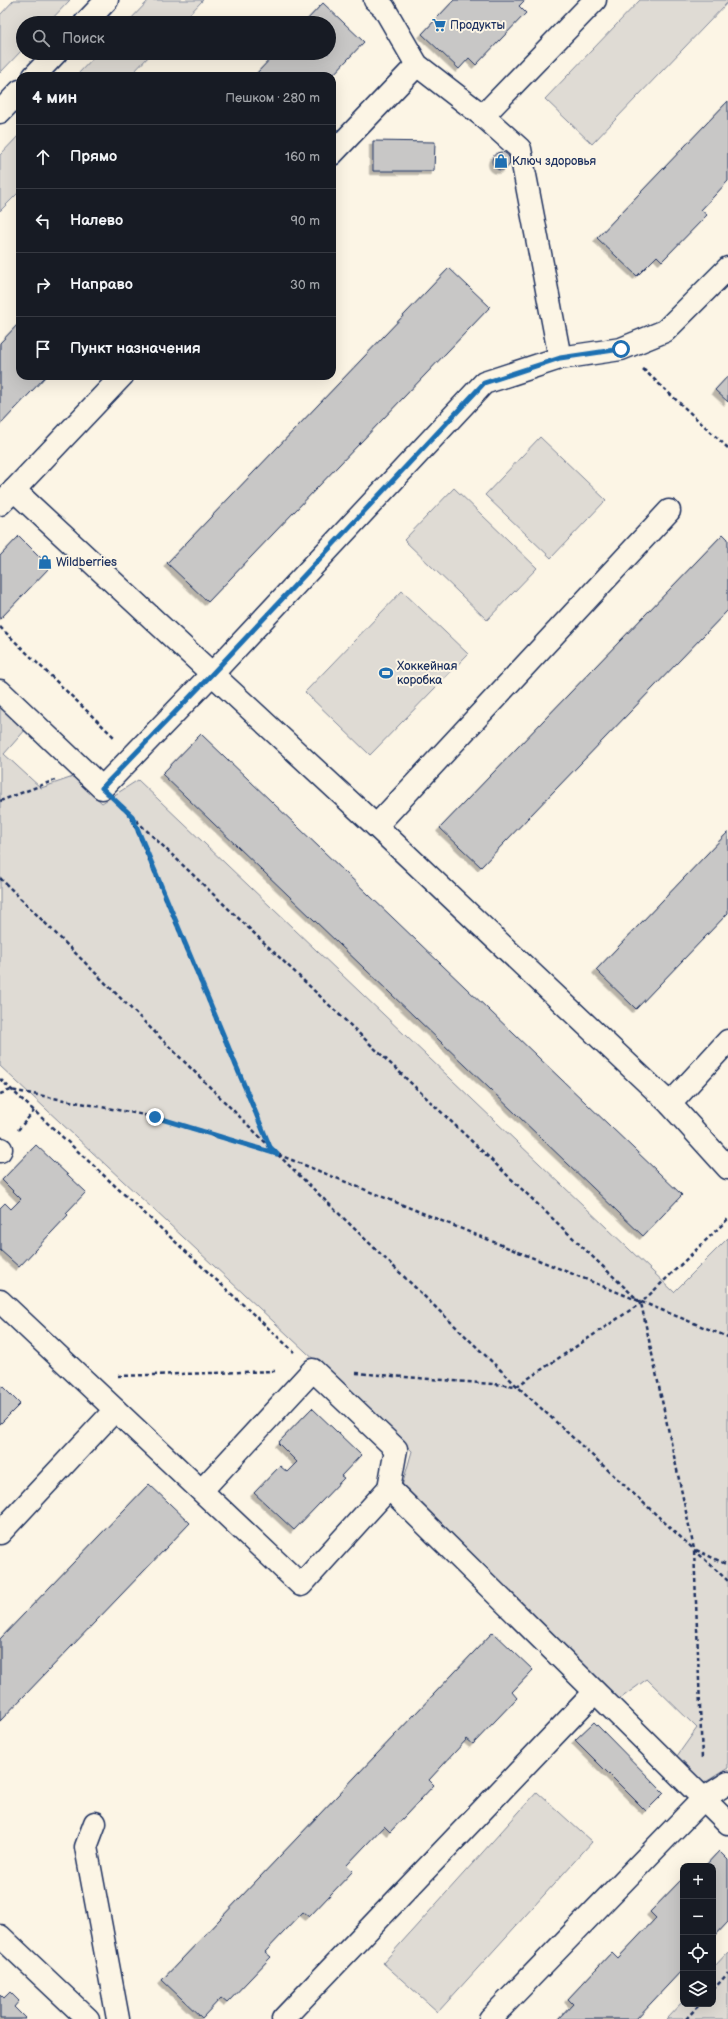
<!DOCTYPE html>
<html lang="ru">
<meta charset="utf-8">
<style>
body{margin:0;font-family:"Balsamiq Sans",sans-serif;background:#242831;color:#f1f3f6}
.controls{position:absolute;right:12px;bottom:12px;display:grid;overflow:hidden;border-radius:8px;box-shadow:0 4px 16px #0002}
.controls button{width:36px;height:36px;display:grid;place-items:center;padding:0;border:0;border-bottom:1px solid #363941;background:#171b24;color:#f1f3f6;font:20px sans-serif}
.stop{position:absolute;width:12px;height:12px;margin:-9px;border:3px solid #1f6fb2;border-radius:50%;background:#fff}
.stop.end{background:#1f6fb2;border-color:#fff;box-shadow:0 1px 4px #0008}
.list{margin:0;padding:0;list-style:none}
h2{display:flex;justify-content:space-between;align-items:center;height:52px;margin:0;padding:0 16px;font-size:17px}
h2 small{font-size:13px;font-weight:400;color:#9ea1a6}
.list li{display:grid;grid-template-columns:26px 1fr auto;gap:12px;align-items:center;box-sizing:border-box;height:64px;padding:0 16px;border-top:1px solid #363941}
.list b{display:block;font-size:15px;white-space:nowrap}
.list em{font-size:13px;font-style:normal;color:#9ea1a6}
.icon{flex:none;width:22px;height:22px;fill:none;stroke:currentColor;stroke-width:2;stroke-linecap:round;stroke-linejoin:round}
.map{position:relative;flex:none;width:728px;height:2019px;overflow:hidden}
.search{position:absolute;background:#171b24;box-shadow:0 4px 16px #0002;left:16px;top:16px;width:320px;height:44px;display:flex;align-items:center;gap:10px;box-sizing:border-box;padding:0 14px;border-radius:22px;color:#9ea1a6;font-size:15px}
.panel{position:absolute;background:#171b24;box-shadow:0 4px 16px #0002;left:16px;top:72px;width:320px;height:308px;border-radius:12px}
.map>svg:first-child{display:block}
</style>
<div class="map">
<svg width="728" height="2019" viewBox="0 0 728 2019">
<defs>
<filter id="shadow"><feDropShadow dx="-3.5" dy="3.5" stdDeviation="0" flood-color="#0004"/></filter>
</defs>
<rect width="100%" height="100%" fill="#fcf5e5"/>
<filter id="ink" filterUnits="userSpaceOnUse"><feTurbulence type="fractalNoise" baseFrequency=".025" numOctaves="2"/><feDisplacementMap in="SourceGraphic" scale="8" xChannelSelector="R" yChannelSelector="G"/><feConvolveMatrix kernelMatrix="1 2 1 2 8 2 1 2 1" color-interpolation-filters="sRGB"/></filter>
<g filter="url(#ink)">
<g fill="#dfdbd4" stroke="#7d8599">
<polygon points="14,0 70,0 48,23 23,23 23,49 0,73 0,15"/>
<polygon points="149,0 203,0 181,23 127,23"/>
<polygon points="640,0 728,0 728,2 592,144 545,99"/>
<polygon points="98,53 152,53 130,76 76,76"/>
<polygon points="20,134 20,191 0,211 0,155"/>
<polygon points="540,437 606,500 551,558 485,495"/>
<polygon points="454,488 537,568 487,620 404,540"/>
<polygon points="402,591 468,654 370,755 305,692"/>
<polygon points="0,704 26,729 4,754 41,788 73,777 102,803 138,780 674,1292 728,1238 728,1768 704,1783 677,1756 697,1728 647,1679 617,1701 402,1486 412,1451 0,1066"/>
<polygon points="537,1792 592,1842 438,2012 383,1963"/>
<polygon points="728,1952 728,2019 666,2019 683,2001 683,2004 713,2004 713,1968"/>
</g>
<g fill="#c8c7c6" stroke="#1b2f5e" filter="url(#shadow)">
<polygon points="454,0 525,0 519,6 526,13 476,65 469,58 459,69 422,34"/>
<polygon points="323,3 364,42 332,76 254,76 276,53 329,53 329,23 304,23"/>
<polygon points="728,101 728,181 701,210 707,215 662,261 657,256 637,276 597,238"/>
<polygon points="373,141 435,142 434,171 373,171"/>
<circle cx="501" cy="161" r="9"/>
<polygon points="449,268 490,307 208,602 167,563"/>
<polygon points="20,322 20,376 46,376 0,425 0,343"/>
<polygon points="728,376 728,402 715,390"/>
<polygon points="723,534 728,539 728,610 481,867 440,828"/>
<polygon points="19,536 50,567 0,619 0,556"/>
<polygon points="201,734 682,1195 643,1236 162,774"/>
<polygon points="728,832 728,913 636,1009 596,970"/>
<polygon points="36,1145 86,1192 66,1213 68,1215 19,1267 0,1250 0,1208 5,1203 11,1209 21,1199 2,1180"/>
<polygon points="0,1384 20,1404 0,1424"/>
<polygon points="312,1408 361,1455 341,1476 344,1478 294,1530 254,1493 280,1466 287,1472 297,1462 278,1443"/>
<polygon points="149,1484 190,1523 0,1721 0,1639"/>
<polygon points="493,1632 533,1670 512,1692 517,1698 473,1744 467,1739 429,1780 434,1785 390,1832 384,1826 347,1865 353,1871 309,1917 303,1912 265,1952 271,1957 227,2003 221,1998 202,2018 162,1980"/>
<polygon points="594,1722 664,1793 646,1811 575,1740"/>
<polygon points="719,1851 728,1860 728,1922 713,1938 713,1866 705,1866"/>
<polygon points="683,1878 683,1969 636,2019 559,2019 573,2004 568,1999 612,1952 618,1958 656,1918 650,1912"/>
<polygon points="10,1992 19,2001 14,2007 26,2019 0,2019 0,1994 4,1998"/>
</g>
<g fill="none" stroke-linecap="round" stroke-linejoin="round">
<defs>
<g id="minor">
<polyline points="375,0 384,8 417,65 483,116 520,149 560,358"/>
<polyline points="85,23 107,0"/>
<polyline points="34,76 56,53"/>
<polyline points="0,112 20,91"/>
<polyline points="483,116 595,0"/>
<polyline points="332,154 417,65"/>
<polyline points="14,490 122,376"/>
<polyline points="0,504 14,490 376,826 670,1104 728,1168"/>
<polyline points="0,691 102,788 212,674 484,383 560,358 621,349 665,331 728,268"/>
<polyline points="376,826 669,511"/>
<polyline points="670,1104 728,1041"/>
<polyline points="0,1151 1,1149"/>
<polyline points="0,1301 301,1585 389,1488 728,1823"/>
<polyline points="202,1490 313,1370 396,1449 389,1488"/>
<polyline points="0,1533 115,1410"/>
<polyline points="95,1823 86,1847 118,2019"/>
<polyline points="0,1936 88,2019"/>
<polyline points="283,2019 595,1692"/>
<polyline points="490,2019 704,1798 728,1783"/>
</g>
</defs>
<use href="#minor" stroke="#1b2f5e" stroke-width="25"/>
<g stroke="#1b2f5e" stroke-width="2.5" stroke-dasharray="4 3" stroke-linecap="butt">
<polyline points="643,369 728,448"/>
<polyline points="0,627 115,738"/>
<polyline points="0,801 55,780"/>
<polyline points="121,806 641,1303 694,1549 702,1759"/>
<polyline points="132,818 269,1145"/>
<polyline points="0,878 270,1147 517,1386 728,1581"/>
<polyline points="0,1079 294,1352"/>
<polyline points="0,1094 11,1090 155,1117 277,1154 728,1337"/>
<polyline points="18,1130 34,1111"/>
<polyline points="356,1373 517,1386 641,1303 728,1219"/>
<polyline points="118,1376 275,1371"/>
<polyline points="696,1550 728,1565"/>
<polyline points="713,1990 728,1973"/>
<polyline points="686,2019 700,2004"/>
</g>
<use href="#minor" stroke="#fcf5e5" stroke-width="22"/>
</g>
</g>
<g fill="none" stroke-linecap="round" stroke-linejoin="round" filter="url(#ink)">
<polyline stroke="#1f6fb2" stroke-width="5" points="155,1117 277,1154 270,1147 132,816 102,788 212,674 484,383 560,358 621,349"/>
</g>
<defs>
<symbol id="supermarket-bare" viewBox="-9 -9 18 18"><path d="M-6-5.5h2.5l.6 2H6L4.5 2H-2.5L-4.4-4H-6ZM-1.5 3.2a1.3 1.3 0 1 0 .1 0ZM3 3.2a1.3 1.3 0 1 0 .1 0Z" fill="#1f6fb2" stroke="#fcf5e5" stroke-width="2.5" paint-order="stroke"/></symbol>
<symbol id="shop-bare" viewBox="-9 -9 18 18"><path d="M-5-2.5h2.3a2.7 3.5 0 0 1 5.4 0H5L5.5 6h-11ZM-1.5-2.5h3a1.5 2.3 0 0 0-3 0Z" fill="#1f6fb2" stroke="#fcf5e5" stroke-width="2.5" paint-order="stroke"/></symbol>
<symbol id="stadium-bare" viewBox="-9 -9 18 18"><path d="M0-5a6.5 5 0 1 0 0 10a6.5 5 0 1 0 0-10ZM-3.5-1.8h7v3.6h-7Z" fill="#1f6fb2" stroke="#fcf5e5" stroke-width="2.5" paint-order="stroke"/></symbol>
</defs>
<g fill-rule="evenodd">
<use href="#supermarket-bare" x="429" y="15" width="20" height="20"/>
<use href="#shop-bare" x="491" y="151" width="20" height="20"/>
<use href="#shop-bare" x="35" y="552" width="20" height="20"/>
<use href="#stadium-bare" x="376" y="663" width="20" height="20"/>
</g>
<g text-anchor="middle" stroke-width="4" stroke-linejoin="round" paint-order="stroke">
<g font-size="12" fill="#1b2f5e" stroke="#fcf5e5" text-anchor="start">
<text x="450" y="29">Продукты</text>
<text x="512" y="165">Ключ здоровья</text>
<text x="56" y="566">Wildberries</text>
<text x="397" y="670">Хоккейная<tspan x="397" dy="14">коробка</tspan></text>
</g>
</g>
</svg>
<div class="controls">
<button>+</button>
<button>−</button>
<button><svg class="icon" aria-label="locate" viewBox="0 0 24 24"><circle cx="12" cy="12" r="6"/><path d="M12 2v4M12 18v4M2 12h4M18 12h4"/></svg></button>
<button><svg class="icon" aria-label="layers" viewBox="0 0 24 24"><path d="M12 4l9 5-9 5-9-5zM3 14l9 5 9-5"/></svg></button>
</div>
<div class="stop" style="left:621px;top:349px"></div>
<div class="stop end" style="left:155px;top:1117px"></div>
<div class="search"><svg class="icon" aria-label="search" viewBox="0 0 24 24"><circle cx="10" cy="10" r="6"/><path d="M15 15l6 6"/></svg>Поиск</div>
<section class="panel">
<h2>4 мин<small>Пешком · 280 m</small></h2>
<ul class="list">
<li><svg class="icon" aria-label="ahead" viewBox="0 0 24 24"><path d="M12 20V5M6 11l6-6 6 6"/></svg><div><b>Прямо</b></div><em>160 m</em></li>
<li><svg class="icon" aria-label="left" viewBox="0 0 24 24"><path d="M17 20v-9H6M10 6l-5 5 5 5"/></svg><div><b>Налево</b></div><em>90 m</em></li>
<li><svg class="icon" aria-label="right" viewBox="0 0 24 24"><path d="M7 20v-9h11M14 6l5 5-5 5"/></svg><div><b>Направо</b></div><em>30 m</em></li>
<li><svg class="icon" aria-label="arrive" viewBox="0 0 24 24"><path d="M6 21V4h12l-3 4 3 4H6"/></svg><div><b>Пункт назначения</b></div></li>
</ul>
</section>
</div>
